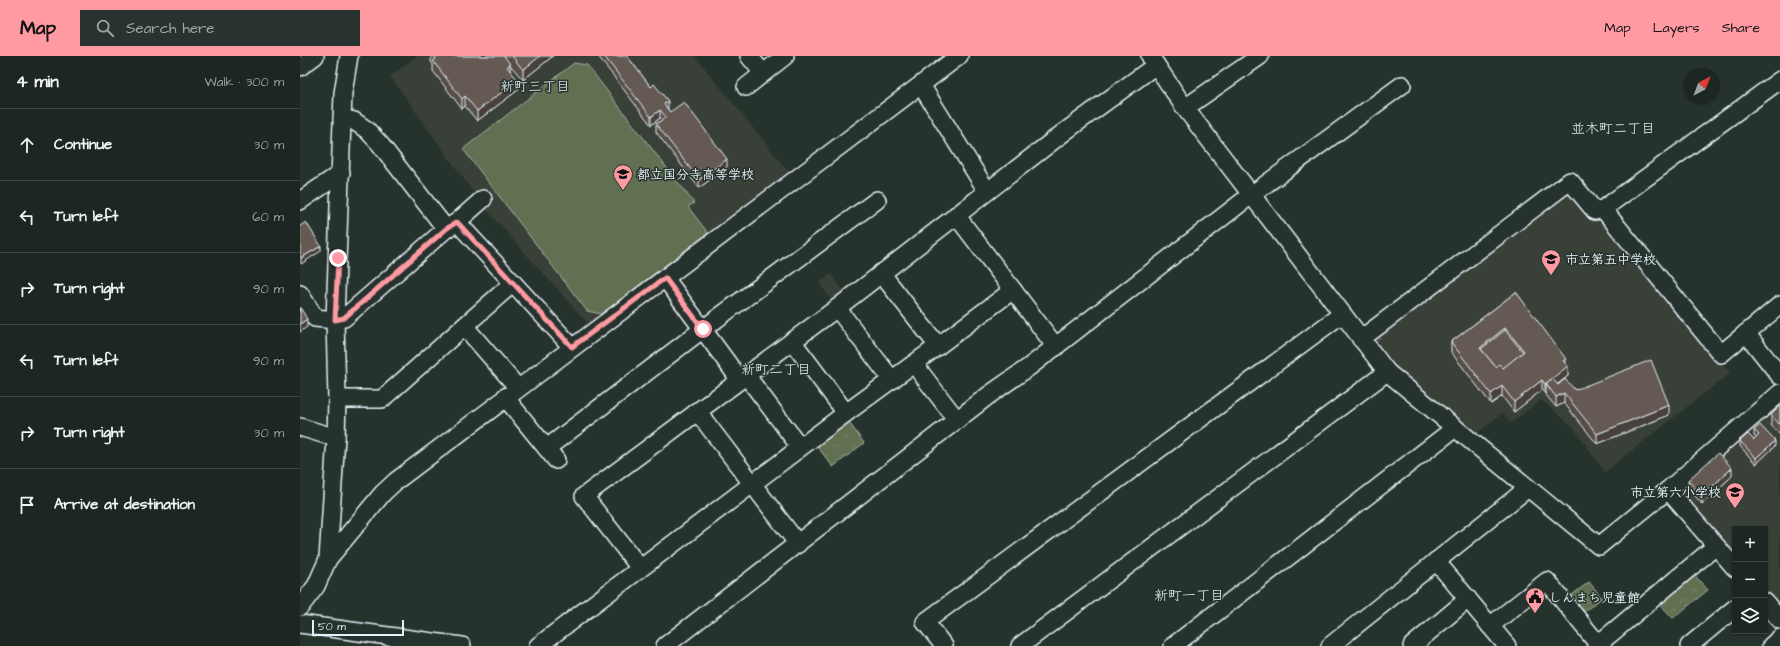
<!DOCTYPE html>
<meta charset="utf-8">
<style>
body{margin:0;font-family:"Architects Daughter","Klee One",sans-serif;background:#29322f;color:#f1f3f6}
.controls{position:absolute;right:12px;bottom:12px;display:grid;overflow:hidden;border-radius:0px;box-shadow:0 1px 3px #0004}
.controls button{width:36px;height:36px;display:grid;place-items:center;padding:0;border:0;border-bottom:1px solid #3a4340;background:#1c2622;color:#f1f3f6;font:20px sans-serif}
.compass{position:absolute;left:1384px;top:12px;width:36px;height:36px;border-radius:50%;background:#1c2622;box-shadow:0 1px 3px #0004;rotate:42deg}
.scale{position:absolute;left:12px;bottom:10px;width:92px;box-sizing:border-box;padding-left:4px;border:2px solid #e8f1f8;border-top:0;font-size:11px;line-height:14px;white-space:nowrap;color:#e8f1f8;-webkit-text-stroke:3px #26332d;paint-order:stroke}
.stop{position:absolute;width:12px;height:12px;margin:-9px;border:3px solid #ff9aa2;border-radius:50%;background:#fff}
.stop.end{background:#ff9aa2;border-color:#fff;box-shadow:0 1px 4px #0008}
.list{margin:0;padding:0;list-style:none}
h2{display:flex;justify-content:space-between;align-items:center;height:52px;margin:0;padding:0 16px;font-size:17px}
h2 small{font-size:13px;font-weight:400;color:#a0a5a5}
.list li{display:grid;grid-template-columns:26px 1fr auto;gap:12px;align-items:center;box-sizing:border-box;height:72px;padding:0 16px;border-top:1px solid #3a4340}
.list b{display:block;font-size:15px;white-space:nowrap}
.list em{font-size:13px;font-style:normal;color:#a0a5a5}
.icon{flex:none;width:22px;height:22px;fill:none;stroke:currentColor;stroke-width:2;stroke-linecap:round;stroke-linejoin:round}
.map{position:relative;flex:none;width:1480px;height:590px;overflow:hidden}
header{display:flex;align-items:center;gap:24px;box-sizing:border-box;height:56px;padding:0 20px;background:#ff9aa2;color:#111}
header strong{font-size:19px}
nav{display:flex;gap:22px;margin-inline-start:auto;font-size:14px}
.search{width:280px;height:36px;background:#29322f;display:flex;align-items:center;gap:10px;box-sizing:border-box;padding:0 14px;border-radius:0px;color:#a0a5a5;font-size:15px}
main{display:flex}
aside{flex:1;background:#1c2622}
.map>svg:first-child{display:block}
</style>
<header>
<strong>Map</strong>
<div class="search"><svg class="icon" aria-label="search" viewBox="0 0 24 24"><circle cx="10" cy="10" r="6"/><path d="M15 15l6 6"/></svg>Search here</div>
<nav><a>Map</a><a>Layers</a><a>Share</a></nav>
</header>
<main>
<aside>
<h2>4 min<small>Walk · 300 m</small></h2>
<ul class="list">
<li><svg class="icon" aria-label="ahead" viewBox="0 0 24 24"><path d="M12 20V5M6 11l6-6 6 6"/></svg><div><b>Continue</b></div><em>30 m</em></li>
<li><svg class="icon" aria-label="left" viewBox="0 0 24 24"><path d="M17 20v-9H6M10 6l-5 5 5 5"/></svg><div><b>Turn left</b></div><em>60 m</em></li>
<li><svg class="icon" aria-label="right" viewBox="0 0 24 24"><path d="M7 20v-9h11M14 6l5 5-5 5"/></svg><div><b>Turn right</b></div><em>90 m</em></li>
<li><svg class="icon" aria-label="left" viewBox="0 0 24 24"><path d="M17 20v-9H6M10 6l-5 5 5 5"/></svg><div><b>Turn left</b></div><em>90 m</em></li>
<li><svg class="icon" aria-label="right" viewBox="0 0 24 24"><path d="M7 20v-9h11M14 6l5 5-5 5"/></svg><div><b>Turn right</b></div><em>30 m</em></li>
<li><svg class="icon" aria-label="arrive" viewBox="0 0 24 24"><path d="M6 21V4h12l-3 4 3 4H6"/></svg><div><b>Arrive at destination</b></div></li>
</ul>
</aside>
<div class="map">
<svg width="1480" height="590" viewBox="0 0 1480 590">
<defs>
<pattern id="park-crowns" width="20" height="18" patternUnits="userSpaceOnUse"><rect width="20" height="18" fill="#606f51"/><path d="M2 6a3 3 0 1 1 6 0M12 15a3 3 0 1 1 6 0" fill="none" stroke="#77846b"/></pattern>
</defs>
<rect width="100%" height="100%" fill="#26332d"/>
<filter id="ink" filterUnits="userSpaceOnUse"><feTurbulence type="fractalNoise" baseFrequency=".025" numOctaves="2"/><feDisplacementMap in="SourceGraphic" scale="8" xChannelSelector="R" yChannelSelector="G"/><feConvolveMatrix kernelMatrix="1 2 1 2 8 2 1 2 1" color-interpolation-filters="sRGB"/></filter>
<g filter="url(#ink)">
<g fill="#393f38">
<polygon points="117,0 395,0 492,120 291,271 184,151 90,20"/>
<polygon points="1268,131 1302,159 1430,317 1305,416 1273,371 1241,344 1211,367 1203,357 1173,380 1091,311 1069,281"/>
<polygon points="531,218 547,240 535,249 519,227"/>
<polygon points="1480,341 1480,553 1465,537 1465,473 1435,473 1435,503 1373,434"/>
</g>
<g fill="url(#park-crowns)" stroke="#a4b0a4">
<polygon points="545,361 564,387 533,411 513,385"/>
<polygon points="1390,514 1408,534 1373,562 1355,543"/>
<polygon points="1289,526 1302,542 1278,560 1265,544"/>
</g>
<polygon fill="#606f51" stroke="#a4b0a4" points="274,7 287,9 394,147 388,151 408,177 301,258 287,255 163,93"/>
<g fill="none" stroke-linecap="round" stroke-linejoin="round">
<defs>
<g id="minor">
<polyline points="449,0 463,17"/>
<polyline points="850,0 885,52 1087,316 1299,490 1368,434 1480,337"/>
<polyline points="0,11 15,0"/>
<polyline points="1480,24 1303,153 1421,298 1480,249"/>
<polyline points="621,29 687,135"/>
<polyline points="446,31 485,0"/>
<polyline points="885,52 960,0"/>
<polyline points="42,62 54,65 67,74 80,88 146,173"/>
<polyline points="0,145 41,117"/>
<polyline points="656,159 756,291"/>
<polyline points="157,166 272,291"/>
<polyline points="581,217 638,290"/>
<polyline points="365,222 440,324"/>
<polyline points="0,238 15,262 35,264 44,262 146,173 157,166 183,143"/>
<polyline points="537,252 592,324"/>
<polyline points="165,271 218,332"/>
<polyline points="1446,277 1480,320"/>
<polyline points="1061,283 1270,125 1295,155 1303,153"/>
<polyline points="492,285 546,357"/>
<polyline points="614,308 657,364"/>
<polyline points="446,319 500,391"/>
<polyline points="205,341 256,404"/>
<polyline points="37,343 82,343 213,227"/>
<polyline points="397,355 498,488"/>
<polyline points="0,371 36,382"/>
<polyline points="247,392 403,273 577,144"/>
<polyline points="1368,434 1435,512"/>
<polyline points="28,503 36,382 37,343 35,264 43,37 49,0"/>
<polyline points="1136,505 1207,590"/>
<polyline points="340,512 284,440 537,252 763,77 856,9"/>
<polyline points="1465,546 1480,564"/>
<polyline points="0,551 16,530 28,503 83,437 96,425 659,0"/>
<polyline points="0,568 162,590"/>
<polyline points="1190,570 1247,525 1298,588"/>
<polyline points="238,590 546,357 638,290 713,234"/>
<polyline points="365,590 689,339 729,311 951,139 1102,29"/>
<polyline points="644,590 625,566 1042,258"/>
<polyline points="720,590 1087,316"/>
<polyline points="873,590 1155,372"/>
<polyline points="1030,590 1228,432"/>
<polyline points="1112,590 1168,543"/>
<polyline points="1296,590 1416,490"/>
<polyline points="1389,590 1435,552"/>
<polyline points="1471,590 1480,582"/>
</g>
</defs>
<use href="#minor" stroke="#e8f1f8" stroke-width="20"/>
<use href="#minor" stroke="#26332d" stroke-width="17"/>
</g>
<g fill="#574d47" stroke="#e8f1f8">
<polygon points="131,0 253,0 223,24 210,9 210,15 218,34 177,65 165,50 162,53 133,15 133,8 131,6"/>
<polygon points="298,0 327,0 370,56 427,111 399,132 356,76 356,68 362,64 360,62 351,69"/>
<polygon points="1216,236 1266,309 1268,320 1257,329 1258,329 1369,359 1297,388 1264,347 1256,351 1246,339 1246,337 1245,338 1242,334 1214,356 1202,340 1191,348 1151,296 1151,286"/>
<polygon points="1480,350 1480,379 1471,369 1471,359"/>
<polygon points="1454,374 1475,390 1456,408 1440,390 1440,385 1454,384 1457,382 1454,380"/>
<polygon points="1432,420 1402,448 1388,432 1388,424"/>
</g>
<g fill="#473f3a" stroke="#e8f1f8">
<polygon points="240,0 253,0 223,24 223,14"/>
<polygon points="210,8 210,18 207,11"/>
<polygon points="218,24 218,34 177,65 177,55"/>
<polygon points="165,40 165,50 162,53 162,43"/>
<polygon points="368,45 368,53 364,48"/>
<polygon points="360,54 360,62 351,69 351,61"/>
<polygon points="427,103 427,111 399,132 399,124"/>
<polygon points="21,190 21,195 1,208 1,202"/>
<polygon points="7,263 7,271 0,276 0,268"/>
<polygon points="1205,272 1205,282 1184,299 1180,292"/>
<polygon points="1266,303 1266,311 1268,310 1268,320 1250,334 1246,328 1246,337 1245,338 1245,328 1263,305"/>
<polygon points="1242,324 1242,334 1214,356 1214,346"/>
<polygon points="1202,330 1202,340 1191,348 1191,338"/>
<polygon points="1264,337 1264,347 1256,351 1256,341"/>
<polygon points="1369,349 1369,359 1297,388 1297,378"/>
<polygon points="1475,385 1475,390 1456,408 1456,402"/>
<polygon points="1432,412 1432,420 1402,448 1402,440"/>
</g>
<g fill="#655a53" stroke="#e8f1f8" fill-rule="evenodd">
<polygon points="134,0 204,0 210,8 207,11 218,24 177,55 165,40 162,43 133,5 136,3"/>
<polygon points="212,0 240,0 223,14"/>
<polygon points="304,0 327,0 351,31 354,28 368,45 364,48 370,56 384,46 427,103 399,124 356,68 366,61 360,54 351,61"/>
<polygon points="6,166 21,190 1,202 0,201 0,170"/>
<path d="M1216,236L1266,303L1263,305L1268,310L1245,328L1242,324L1214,346L1202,330L1191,338L1151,286ZM1205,272L1224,295L1203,312L1199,308L1196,311L1180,292Z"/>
<polygon points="0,251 7,263 0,268"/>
<polygon points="1205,274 1223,296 1203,312 1199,308 1196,311 1181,293"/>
<polygon points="1351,304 1369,349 1297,378 1264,337 1256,341 1246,328 1253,323 1258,329 1265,323 1275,334"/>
<polygon points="1480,350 1480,369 1471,359"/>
<polygon points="1460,369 1475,385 1456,402 1440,385 1448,378 1454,384 1459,379 1454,374"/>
<polygon points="1418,397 1432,412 1402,440 1388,424"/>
</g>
</g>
<g fill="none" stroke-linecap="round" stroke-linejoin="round" filter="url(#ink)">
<polyline stroke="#ff9aa2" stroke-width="5" points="38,202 35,264 44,262 146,173 157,166 272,291 365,222 403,273"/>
</g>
<defs>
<symbol id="school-pin" viewBox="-11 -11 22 30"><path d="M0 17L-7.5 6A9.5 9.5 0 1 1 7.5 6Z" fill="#ff9aa2" stroke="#26332d"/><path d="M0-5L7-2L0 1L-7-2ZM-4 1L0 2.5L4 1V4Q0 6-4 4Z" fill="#111"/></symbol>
<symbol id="civic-pin" viewBox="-11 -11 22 30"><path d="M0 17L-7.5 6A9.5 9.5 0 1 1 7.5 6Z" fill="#ff9aa2" stroke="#26332d"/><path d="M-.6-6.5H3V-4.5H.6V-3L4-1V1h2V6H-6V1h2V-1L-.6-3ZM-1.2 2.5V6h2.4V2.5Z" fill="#111"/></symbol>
</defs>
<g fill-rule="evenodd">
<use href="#school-pin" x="312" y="107" width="22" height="30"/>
<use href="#school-pin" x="1240" y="192" width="22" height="30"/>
<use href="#school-pin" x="1424" y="425" width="22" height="30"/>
<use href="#civic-pin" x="1224" y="530" width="22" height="30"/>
</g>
<g text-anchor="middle" stroke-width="3" stroke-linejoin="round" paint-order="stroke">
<g font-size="13" font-weight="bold" fill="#e8f1f8" stroke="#26332d" text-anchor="start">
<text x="337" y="123">都立国分寺高等学校</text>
<text x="1265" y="208">市立第五中学校</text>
<text x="1421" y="441" text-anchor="end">市立第六小学校</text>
<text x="1249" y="546">しんまち児童館</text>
</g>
<g font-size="14" fill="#e8f1f8" stroke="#26332d">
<text x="235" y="35">新町三丁目</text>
<text x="1313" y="77">並木町二丁目</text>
<text x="476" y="318">新町二丁目</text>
<text x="889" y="544">新町一丁目</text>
</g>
</g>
</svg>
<div class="controls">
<button>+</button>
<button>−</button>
<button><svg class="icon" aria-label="layers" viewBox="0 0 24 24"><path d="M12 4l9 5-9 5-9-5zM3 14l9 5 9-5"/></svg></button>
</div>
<svg class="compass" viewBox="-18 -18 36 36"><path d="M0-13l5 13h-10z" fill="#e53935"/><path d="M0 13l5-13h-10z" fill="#a0a5a5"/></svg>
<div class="scale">50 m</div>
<div class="stop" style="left:403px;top:273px"></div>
<div class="stop end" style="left:38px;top:202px"></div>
</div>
</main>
